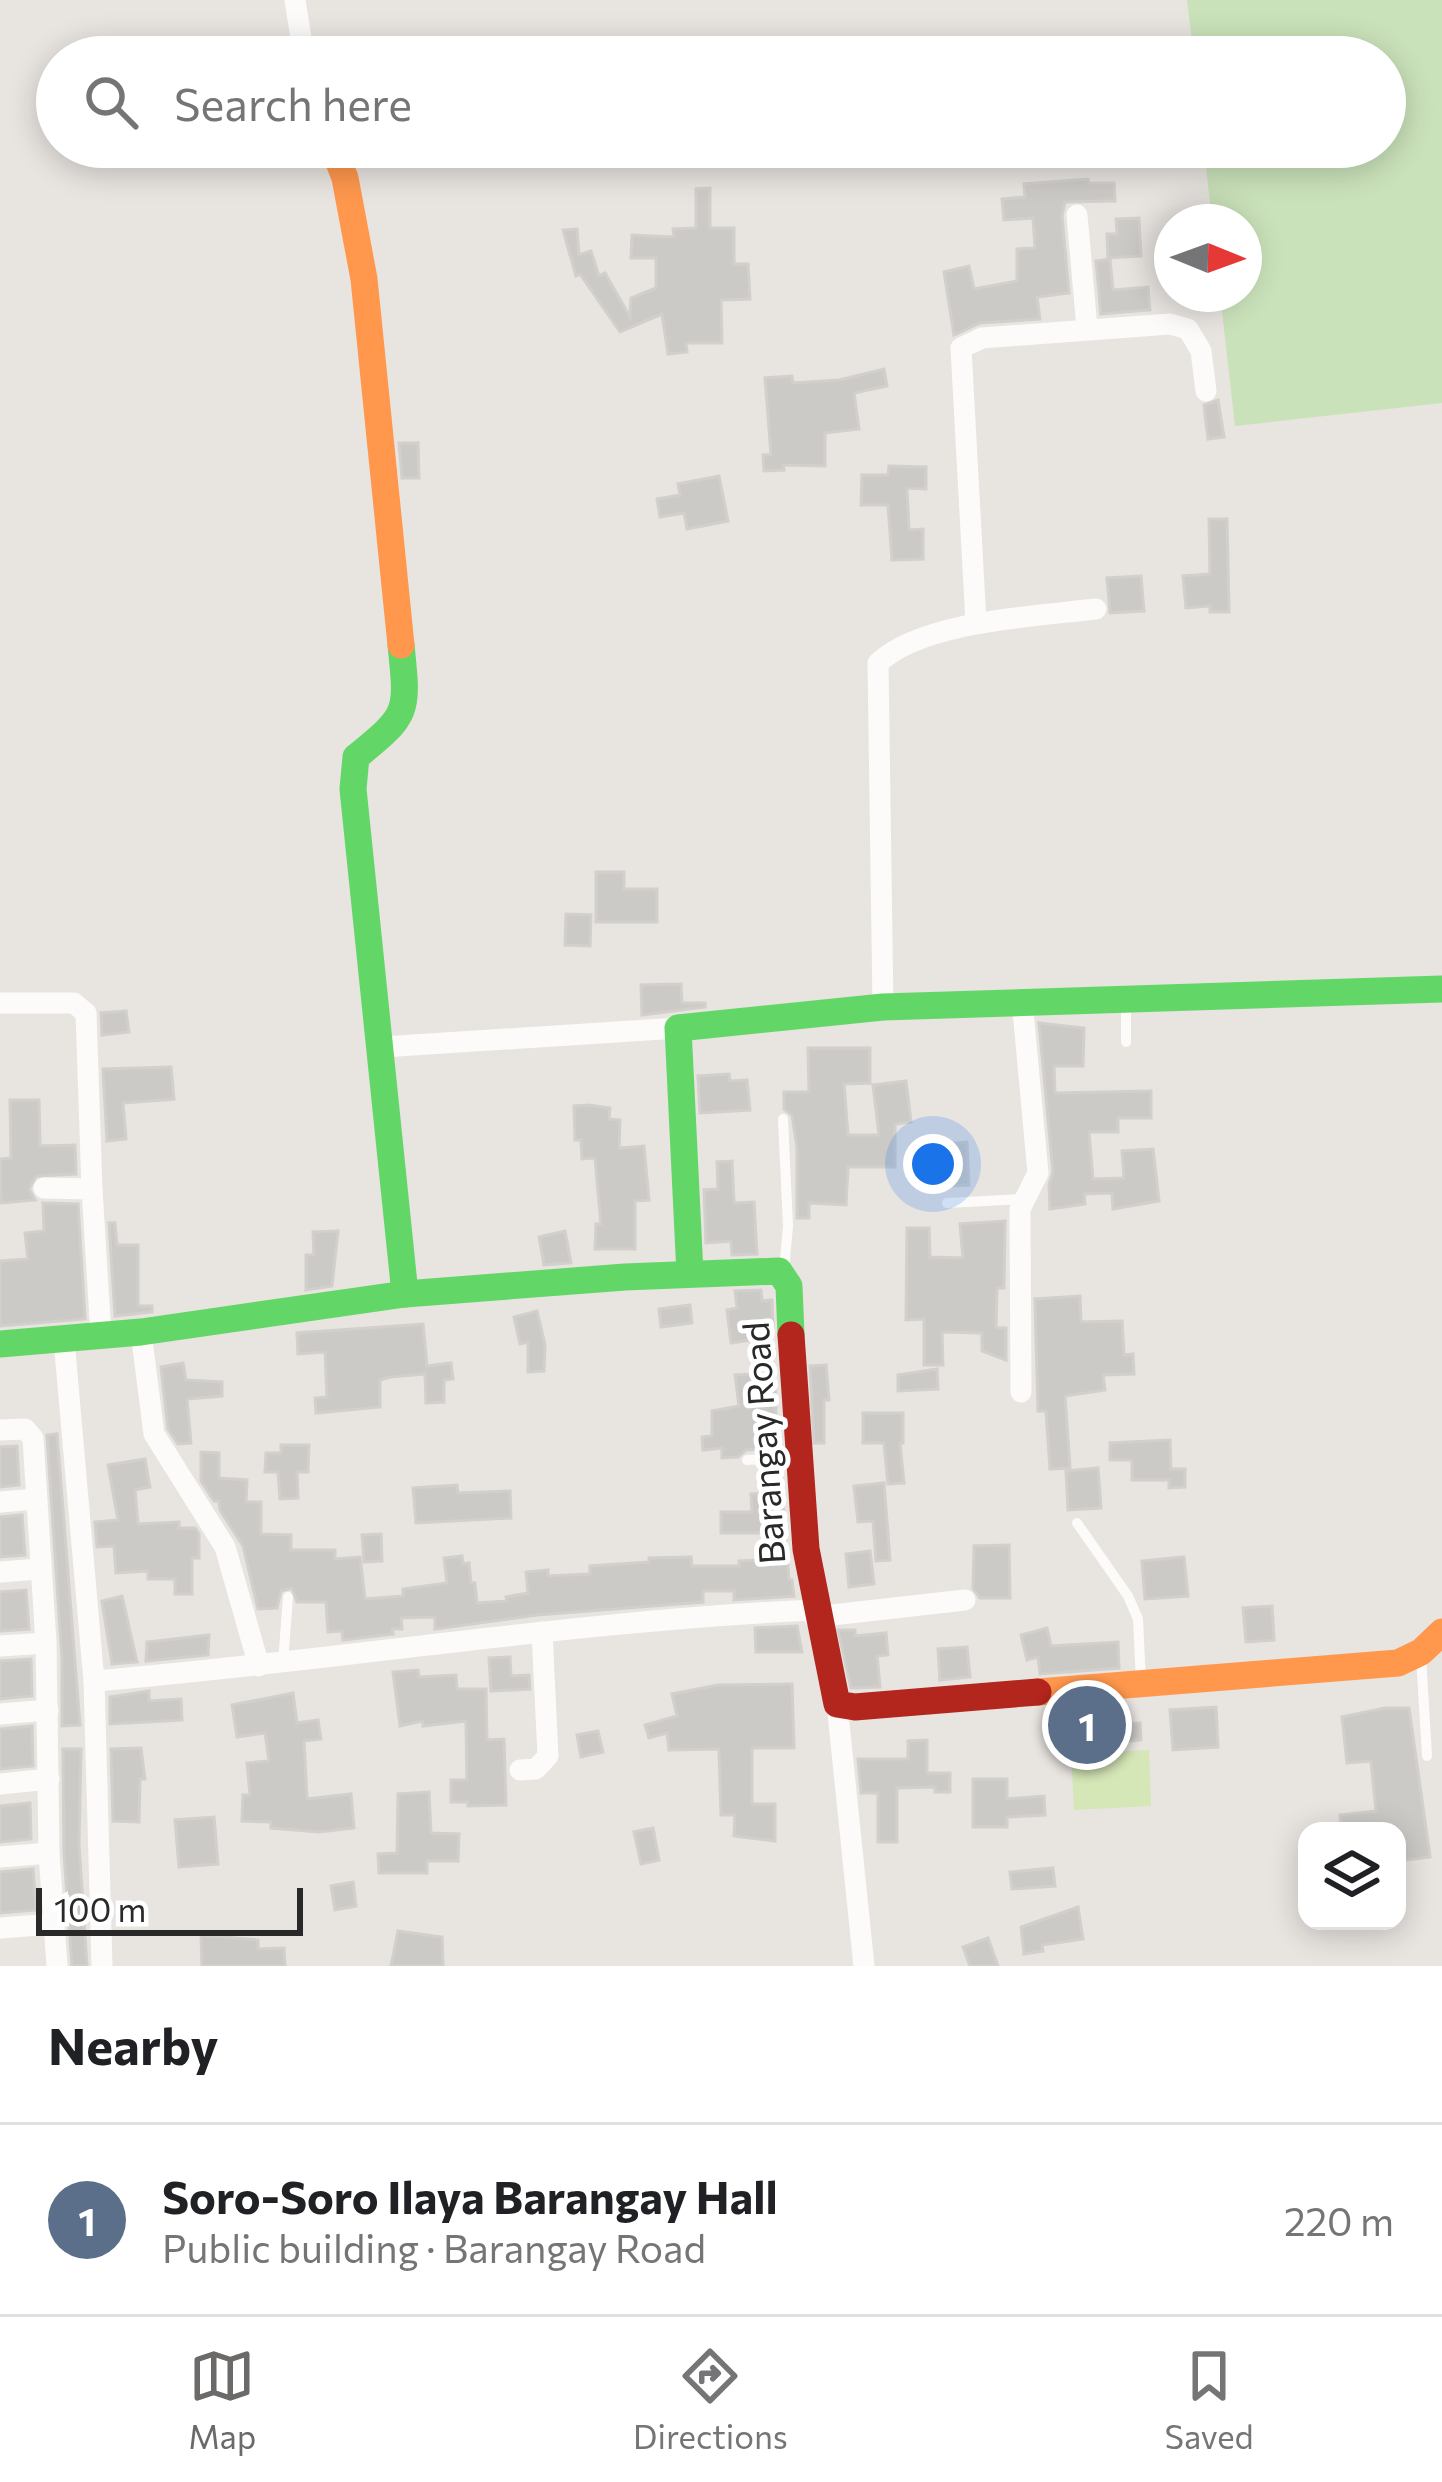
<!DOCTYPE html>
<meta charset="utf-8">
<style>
body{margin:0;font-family:Commissioner,sans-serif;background:#f2f2f2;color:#202124}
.controls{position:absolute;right:36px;bottom:36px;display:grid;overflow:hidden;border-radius:24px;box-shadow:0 6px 30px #0003}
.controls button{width:108px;height:108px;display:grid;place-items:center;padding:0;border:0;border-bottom:3px solid #e0e0e0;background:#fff;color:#202124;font:60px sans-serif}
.compass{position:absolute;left:1154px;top:204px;width:108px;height:108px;border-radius:50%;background:#fff;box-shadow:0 6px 30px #0003;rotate:91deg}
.scale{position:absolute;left:36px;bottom:30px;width:267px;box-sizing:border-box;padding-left:12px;border:6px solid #292929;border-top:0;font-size:33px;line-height:42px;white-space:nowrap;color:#292929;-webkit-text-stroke:9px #fff;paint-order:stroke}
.you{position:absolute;left:933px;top:1164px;width:42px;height:42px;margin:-30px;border:9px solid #fff;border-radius:50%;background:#1a73e8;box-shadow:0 0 0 18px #1a73e833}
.badge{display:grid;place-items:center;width:78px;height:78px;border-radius:50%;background:#6c6a69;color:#fff;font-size:39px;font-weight:700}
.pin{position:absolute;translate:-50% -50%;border:6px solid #fff;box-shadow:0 3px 12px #0006}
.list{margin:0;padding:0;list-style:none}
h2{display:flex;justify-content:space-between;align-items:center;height:156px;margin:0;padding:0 48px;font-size:51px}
h2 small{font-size:39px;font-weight:400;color:#757577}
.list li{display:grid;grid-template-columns:78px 1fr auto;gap:36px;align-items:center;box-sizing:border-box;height:192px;padding:0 48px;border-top:3px solid #e0e0e0}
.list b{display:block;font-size:45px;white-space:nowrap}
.list p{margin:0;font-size:39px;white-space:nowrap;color:#757577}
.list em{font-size:39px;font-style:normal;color:#757577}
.icon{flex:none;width:66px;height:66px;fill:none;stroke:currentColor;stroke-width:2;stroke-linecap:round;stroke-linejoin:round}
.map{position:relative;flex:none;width:1442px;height:1966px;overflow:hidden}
.search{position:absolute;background:#fff;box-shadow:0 6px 30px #0003;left:36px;right:36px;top:36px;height:132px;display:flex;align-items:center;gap:30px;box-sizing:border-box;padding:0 42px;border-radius:66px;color:#757577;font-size:45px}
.sheet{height:348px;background:#fff}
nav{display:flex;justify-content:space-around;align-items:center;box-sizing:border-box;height:168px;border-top:3px solid #e0e0e0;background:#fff;font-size:33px;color:#757577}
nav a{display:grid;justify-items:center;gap:6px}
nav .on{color:#6c6a69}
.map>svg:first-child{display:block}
</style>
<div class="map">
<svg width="1442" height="1966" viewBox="0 0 1442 1966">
<rect width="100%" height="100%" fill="#e8e4e0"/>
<polygon fill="#cae2ba" points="1187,0 1442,0 1442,403 1235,426 1220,294 1244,294 1244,222 1212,222 1204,147 1385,147 1385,57 1194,57"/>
<polygon fill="#d5e6b7" points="1149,1750 1151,1806 1074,1810 1071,1754"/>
<g fill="#cccac7" stroke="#d2cfcc" stroke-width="3">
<polygon points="1088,179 1089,183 1114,183 1115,201 1065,202 1062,216 1069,293 1037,297 1040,319 980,323 954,335 944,272 969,266 974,289 1017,281 1017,249 1035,248 1033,218 1004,220 1002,199 1025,197 1024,184"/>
<polygon points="710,188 710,228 734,228 734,264 748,264 750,299 721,300 722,343 686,343 687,352 668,354 662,314 620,332 580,274 576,276 563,230 577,229 579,255 591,251 599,276 605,273 630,317 631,298 656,288 656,258 631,258 632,235 674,237 673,229 696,228 696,189"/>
<polygon points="1139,218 1141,256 1108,258 1107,234 1117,234 1116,219"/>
<polygon points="1110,259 1113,290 1148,287 1150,310 1101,314 1096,261"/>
<polygon points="884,369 887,386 854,393 859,429 825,433 825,466 783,465 784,470 764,471 763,455 771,455 765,378 792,376 793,383 839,380"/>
<polygon points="1218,400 1224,437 1208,439 1204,405"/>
<polygon points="399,443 418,443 419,478 402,478"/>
<polygon points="889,466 926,467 926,489 907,488 909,530 923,529 923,559 892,560 888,505 861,505 862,475 888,475"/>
<polygon points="719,476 728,521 687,529 684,513 660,517 657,499 680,495 678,484"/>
<polygon points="1209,519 1227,519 1229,612 1210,612 1210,606 1186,608 1183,576 1210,574"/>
<polygon points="1141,576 1144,611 1110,613 1107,578"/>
<polygon points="596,872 624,872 624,889 657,889 657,922 596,922"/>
<polygon points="566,914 591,915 590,946 565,945"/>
<polygon points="681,984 682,1003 705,1003 705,1007 642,1015 641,985"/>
<polygon points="126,1011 129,1032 102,1035 101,1013"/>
<polygon points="1039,1023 1084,1028 1083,1066 1054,1066 1055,1093 1151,1091 1151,1118 1118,1118 1118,1132 1089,1132 1093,1179 1124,1178 1122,1151 1153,1149 1159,1201 1113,1209 1112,1193 1084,1194 1085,1204 1050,1209 1049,1185 1053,1172"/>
<polygon points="808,1048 870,1048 870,1083 844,1084 848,1135 879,1135 873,1085 906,1081 911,1122 895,1124 895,1167 848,1167 846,1205 809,1203 809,1218 797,1218 797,1147 792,1115 784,1109 784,1092 809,1092"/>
<polygon points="171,1067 174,1099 123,1103 126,1139 107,1141 103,1069"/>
<polygon points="729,1074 730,1081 747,1080 750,1110 700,1113 698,1076"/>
<polygon points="10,1100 39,1100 40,1146 75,1145 76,1174 36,1176 29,1189 35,1200 1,1203 0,1159 11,1158"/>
<polygon points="588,1105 610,1108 609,1119 620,1120 619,1148 644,1146 649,1200 635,1201 635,1249 595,1249 596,1224 601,1224 595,1158 582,1159 581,1140 575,1140 574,1106"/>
<polygon points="967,1142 969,1185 946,1186 943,1144"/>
<polygon points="732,1161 734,1203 754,1202 757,1254 732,1255 731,1241 706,1243 704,1190 718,1189 717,1162"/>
<polygon points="43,1203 78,1204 85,1319 0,1326 0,1261 28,1259 25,1233 44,1231"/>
<polygon points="1005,1221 1004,1288 997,1288 996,1328 1006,1328 1006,1360 982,1351 982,1333 942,1332 943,1365 924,1365 924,1319 906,1320 907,1228 929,1228 930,1257 963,1258 960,1224"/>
<polygon points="109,1223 115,1223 117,1245 138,1245 138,1306 152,1306 152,1312 115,1316"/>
<polygon points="338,1231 332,1286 306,1290 306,1255 314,1255 313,1232"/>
<polygon points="565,1231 571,1263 544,1265 539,1237"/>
<polygon points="761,1290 762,1301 772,1300 773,1325 766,1325 770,1359 753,1361 751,1340 731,1343 727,1310 737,1308 735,1291"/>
<polygon points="1080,1296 1081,1322 1122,1321 1124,1355 1133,1354 1134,1374 1103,1375 1105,1390 1065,1396 1070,1468 1050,1469 1046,1411 1038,1411 1035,1299"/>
<polygon points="690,1305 692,1323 661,1327 659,1309"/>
<polygon points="537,1311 545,1345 544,1371 528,1372 528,1342 520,1344 514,1317"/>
<polygon points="423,1324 427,1366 451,1363 453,1379 444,1380 444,1402 426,1403 425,1374 390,1377 380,1380 380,1407 316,1413 315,1398 327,1397 325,1352 298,1354 297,1333"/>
<polygon points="183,1363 186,1380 222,1382 222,1396 187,1399 191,1443 178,1444 168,1429 161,1367"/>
<polygon points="826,1365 829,1400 824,1400 824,1443 814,1443 810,1366"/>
<polygon points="937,1369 938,1389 898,1391 898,1375"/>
<polygon points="759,1374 759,1387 775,1386 777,1448 746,1450 738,1457 722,1458 722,1448 703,1450 702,1437 712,1436 712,1411 739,1406 735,1375"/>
<polygon points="863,1413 903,1413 903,1443 900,1443 904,1483 888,1484 884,1443 863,1443"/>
<polygon points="57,1434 80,1725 62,1726 62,1659 47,1435"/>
<polygon points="1170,1440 1171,1469 1185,1469 1185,1487 1169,1488 1169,1480 1132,1480 1132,1460 1110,1460 1110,1443"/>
<polygon points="281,1445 309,1445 308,1472 297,1472 298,1498 280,1499 278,1472 265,1472 266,1453 281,1453"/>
<polygon points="17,1446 19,1485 0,1487 0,1447"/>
<polygon points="201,1452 219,1453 219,1478 247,1480 246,1502 261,1502 261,1534 291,1535 291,1550 335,1550 335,1559 360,1557 365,1599 403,1596 403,1589 447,1583 444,1558 462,1556 463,1564 469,1563 471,1583 475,1583 477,1603 507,1601 506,1597 528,1593 526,1572 548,1570 548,1576 590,1574 590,1566 649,1562 649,1558 691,1557 692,1566 739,1566 739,1561 766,1560 765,1533 721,1533 721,1512 752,1512 751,1494 782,1493 789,1580 792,1580 794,1596 734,1600 734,1591 703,1591 703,1602 537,1615 435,1629 435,1617 401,1618 402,1629 392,1629 393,1634 343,1640 342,1631 328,1632 326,1602 297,1602 292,1588 281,1591 277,1608 258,1609 243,1546 220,1510 219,1501 214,1501 201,1481"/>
<polygon points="145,1459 150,1487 135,1490 138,1524 179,1522 179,1528 195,1528 199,1534 199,1558 192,1558 192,1594 175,1594 175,1579 148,1579 148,1571 116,1573 114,1546 97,1547 95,1522 118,1520 108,1465"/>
<polygon points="1098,1468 1101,1508 1068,1510 1066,1471"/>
<polygon points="884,1483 890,1560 876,1561 873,1521 858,1522 854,1486"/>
<polygon points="457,1485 458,1493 510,1491 511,1518 416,1523 413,1488"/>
<polygon points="22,1515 25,1555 0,1557 0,1517"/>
<polygon points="381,1534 382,1561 364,1562 362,1535"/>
<polygon points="1009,1545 1010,1598 980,1598 973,1588 974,1546"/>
<polygon points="870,1551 874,1584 849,1587 846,1554"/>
<polygon points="1184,1557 1188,1596 1145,1599 1142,1561"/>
<polygon points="26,1590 29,1629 0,1631 0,1592"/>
<polygon points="122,1596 137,1662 112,1664 102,1601"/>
<polygon points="1272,1606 1274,1640 1246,1642 1243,1608"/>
<polygon points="797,1626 802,1652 756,1652 755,1628"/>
<polygon points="1047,1628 1051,1646 1118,1642 1119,1668 1040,1674 1038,1657 1027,1660 1021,1635"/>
<polygon points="838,1630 855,1630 855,1636 886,1633 888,1655 877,1656 880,1687 851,1688"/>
<polygon points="209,1635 208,1655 146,1661 147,1642"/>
<polygon points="967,1647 970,1677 940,1680 938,1649"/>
<polygon points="510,1657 511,1676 529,1675 530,1689 491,1691 489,1658"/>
<polygon points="31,1659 32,1696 0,1699 0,1661"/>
<polygon points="418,1670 419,1677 456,1675 457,1689 486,1689 487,1740 504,1739 506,1805 468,1806 468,1802 451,1802 451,1780 467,1780 466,1721 423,1726 423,1721 400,1726 393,1672"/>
<polygon points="792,1684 794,1748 752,1748 752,1804 775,1804 775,1841 734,1836 735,1815 721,1815 719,1749 669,1750 667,1733 649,1738 645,1725 677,1716 672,1694 718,1685"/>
<polygon points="149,1691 149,1701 181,1699 182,1720 110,1724 110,1697"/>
<polygon points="293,1693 297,1723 318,1720 321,1739 304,1741 307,1799 351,1794 354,1828 319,1832 271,1828 271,1822 242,1821 243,1795 250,1795 247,1763 269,1761 265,1733 237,1737 232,1705"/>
<polygon points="1096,1706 1097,1715 1109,1714 1110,1724 1140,1723 1141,1740 1065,1748 1063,1715 1083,1714 1082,1707"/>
<polygon points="1216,1707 1218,1747 1173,1750 1170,1710"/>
<polygon points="1385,1708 1409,1708 1430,1857 1397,1861 1397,1831 1378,1831 1377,1825 1341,1828 1340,1815 1376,1811 1371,1761 1347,1763 1342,1717"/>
<polygon points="32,1726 33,1766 0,1769 0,1729"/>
<polygon points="598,1731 603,1752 581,1757 577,1735"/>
<polygon points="927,1740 927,1773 950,1773 950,1792 935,1792 935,1787 897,1788 897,1842 878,1842 878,1793 861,1793 858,1759 908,1759 908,1741"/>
<polygon points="141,1748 145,1779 140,1779 139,1822 113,1821 111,1749"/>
<polygon points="63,1749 81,1749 79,1844 87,1966 72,1966 64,1852"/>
<polygon points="973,1779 1007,1779 1007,1799 1044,1796 1045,1815 1007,1817 1007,1827 973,1827"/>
<polygon points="429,1792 431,1833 459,1834 458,1861 427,1861 427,1873 379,1873 378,1854 397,1853 398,1794"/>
<polygon points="30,1803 31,1839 0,1842 0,1806"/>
<polygon points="214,1817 218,1864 179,1867 175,1820"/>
<polygon points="653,1828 659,1860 641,1864 634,1832"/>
<polygon points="1053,1868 1055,1886 1012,1889 1010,1872"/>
<polygon points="33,1869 36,1910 0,1913 0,1872"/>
<polygon points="353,1882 356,1906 335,1910 331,1886"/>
<polygon points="1078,1907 1083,1939 1042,1945 1043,1951 1024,1954 1021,1927"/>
<polygon points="398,1931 442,1937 443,1966 391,1966"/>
<polygon points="201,1935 258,1940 258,1949 284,1948 285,1966 202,1966"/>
<polygon points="988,1938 998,1966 970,1966 963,1947"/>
</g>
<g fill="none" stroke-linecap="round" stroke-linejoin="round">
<g stroke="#fcfbfa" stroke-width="10">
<polyline points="1126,1002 1126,1042"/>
<polyline points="783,1119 788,1226 784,1270"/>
<polyline points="947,1203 1025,1199"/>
<polyline points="747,1460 796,1457"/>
<polyline points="1077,1523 1128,1596 1138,1619 1141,1682"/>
<polyline points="1421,1656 1427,1756"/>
<polyline points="283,1663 288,1597"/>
</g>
<g stroke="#fcfbfa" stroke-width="21">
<polyline points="295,0 304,57"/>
<polyline points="1077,215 1087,328"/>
<polyline points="976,623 961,348 982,338 1170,324 1188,329 1201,351 1206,391"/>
<polyline points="0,1003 74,1003 86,1013 92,1189"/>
<path d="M883,1007L878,663C922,621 1037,616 1096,609"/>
<polyline points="382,1047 678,1028"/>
<polyline points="44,1188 92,1189 101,1336"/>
<polyline points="141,1332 154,1434 225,1547 259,1666"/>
<polyline points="64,1340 94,1681 102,1966"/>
<polyline points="1021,1392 1020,1209 1038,1173 1022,1000"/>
<polyline points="0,1430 25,1429 33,1438 46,1643 49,1853 57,1966"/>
<polyline points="0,1502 36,1499"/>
<polyline points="0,1572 39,1569"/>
<polyline points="814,1617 965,1600"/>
<polyline points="0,1646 46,1643"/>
<path d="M94,1681C334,1661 572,1621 813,1610"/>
<polyline points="837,1704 864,1966"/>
<polyline points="0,1714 48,1710"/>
<polyline points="520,1770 536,1769 548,1756 542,1632"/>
<polyline points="0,1784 49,1779"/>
<polyline points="0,1857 49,1853"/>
<polyline points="0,1928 53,1924"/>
</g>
<g stroke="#63d668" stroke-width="27">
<path d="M401,645C408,713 409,714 356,757L353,789L405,1294"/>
<polyline points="690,1274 678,1028 883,1007 1442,989"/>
<polyline points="0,1344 141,1332 405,1294 625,1277 779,1271 789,1286 791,1335"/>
</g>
<g stroke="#ff974d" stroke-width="27">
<polyline points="333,147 345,178 364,279 401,645"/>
<polyline points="1038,1692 1398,1663 1421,1652 1442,1632"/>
</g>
<polyline stroke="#b3261e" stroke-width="27" points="791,1335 806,1549 837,1704 855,1707 1038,1692"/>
</g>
<g text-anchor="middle" stroke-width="10" stroke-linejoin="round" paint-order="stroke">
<g font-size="36" fill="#292929" stroke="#fff">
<text transform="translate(764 1443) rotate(-94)" y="13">Barangay Road</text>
</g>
</g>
</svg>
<div class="controls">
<button><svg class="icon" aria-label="layers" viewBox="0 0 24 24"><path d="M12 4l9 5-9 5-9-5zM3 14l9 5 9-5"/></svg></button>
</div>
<svg class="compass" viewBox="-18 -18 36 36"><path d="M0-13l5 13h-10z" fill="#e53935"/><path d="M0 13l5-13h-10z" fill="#757577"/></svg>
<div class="scale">100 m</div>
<div class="you"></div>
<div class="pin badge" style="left:1087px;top:1725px;background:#5c6f8a">1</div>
<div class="search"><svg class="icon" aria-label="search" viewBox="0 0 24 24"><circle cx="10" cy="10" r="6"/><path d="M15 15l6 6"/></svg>Search here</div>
</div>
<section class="sheet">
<h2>Nearby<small></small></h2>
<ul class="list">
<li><span class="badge" style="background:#5c6f8a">1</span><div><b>Soro-Soro Ilaya Barangay Hall</b><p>Public building · Barangay Road</p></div><em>220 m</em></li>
</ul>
</section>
<nav>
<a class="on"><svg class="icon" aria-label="map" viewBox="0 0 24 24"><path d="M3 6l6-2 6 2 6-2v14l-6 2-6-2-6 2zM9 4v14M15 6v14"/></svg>Map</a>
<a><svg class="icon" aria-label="directions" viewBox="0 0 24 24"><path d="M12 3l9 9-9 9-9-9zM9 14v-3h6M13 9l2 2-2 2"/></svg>Directions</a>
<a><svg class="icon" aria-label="saved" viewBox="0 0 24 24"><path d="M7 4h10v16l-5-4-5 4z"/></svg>Saved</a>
</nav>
